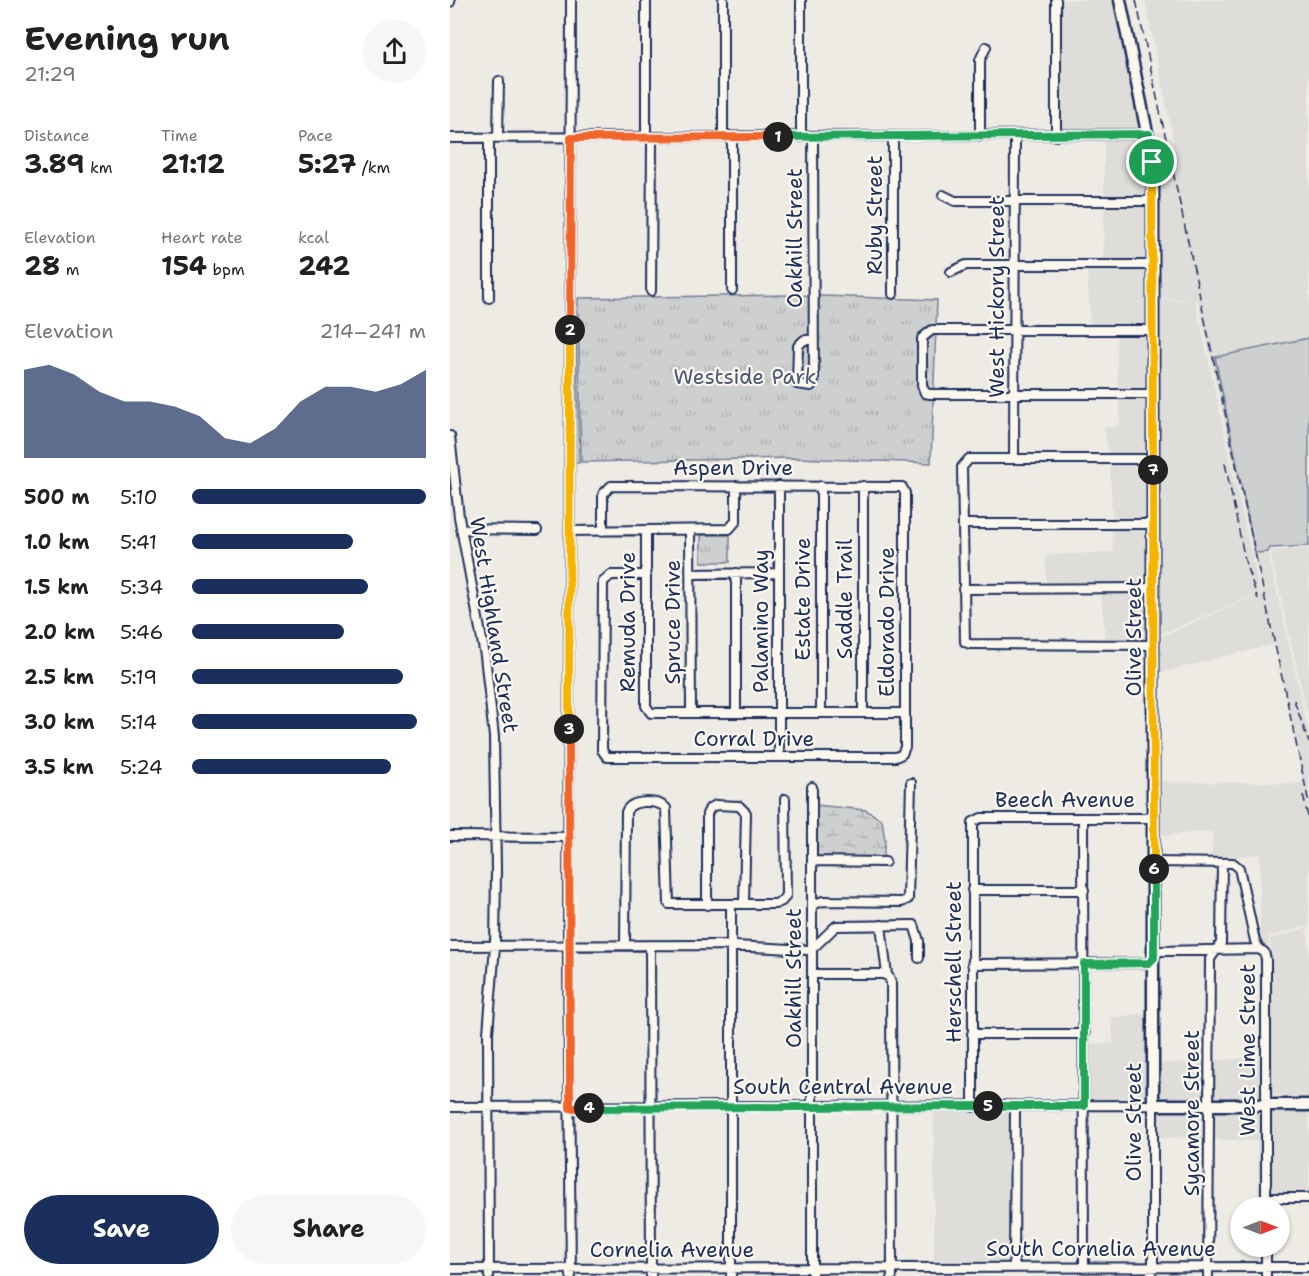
<!DOCTYPE html>
<meta charset="utf-8">
<style>
body{margin:0;font-family:"Shantell Sans",sans-serif;background:#f6f6f6;color:#202124;height:100vh;display:flex;flex-direction:column;font-size:22px;white-space:nowrap}
*{box-sizing:border-box;margin:0}
p{font-size:20px;color:#757577}
.icon{flex:none;width:33px;height:33px;fill:none;stroke:currentColor;stroke-width:2;stroke-linecap:round;stroke-linejoin:round}
.map{position:relative;flex:1;overflow:hidden}
.drawer{display:flex;flex-direction:column;background:#fff;width:450px}
.drawer>*{flex:none}
.needle{width:39px;rotate:90deg}
.fabs{position:absolute;left:780px;top:1197px;display:grid;gap:12px}
.fabs a{display:grid;place-items:center;width:60px;height:60px;border-radius:50%;background:#fff;box-shadow:0 2px 4px #0004;font-size:30px}
.pin{position:absolute;display:grid;place-items:center;width:51px;height:51px;color:#fff;margin:-26px;border:3px solid #fff;border-radius:50%;box-shadow:0 2px 6px #0007}
.km{position:absolute;width:30px;height:30px;margin:-15px;border-radius:50%;background:#222;color:#fff;font-size:16px;line-height:30px;text-align:center}
.round{display:grid;place-items:center;flex:none;width:63px;height:63px;border-radius:32px;background:#f6f6f6}
.headline{display:flex;align-items:center;justify-content:space-between;height:102px;padding:0 24px}
h1{font-size:33px;font-weight:700;line-height:45px}
.metrics{display:grid;grid-template-columns:repeat(3,1fr);gap:9px;height:102px;padding:6px 24px}
.metrics div{display:grid;align-content:center}
.metrics b{font-size:26px;font-weight:700}
.metrics small{font-size:16px;font-weight:400}
.metrics p{font-size:16px}
.chart{height:168px;padding:12px 24px}
.chart p{display:flex;justify-content:space-between}
.chart svg{width:100%;height:108px;margin-top:6px;fill:#1b2f5e;opacity:.7}
.cta{display:flex;gap:12px;margin-top:auto;padding:12px 24px}
.cta a{flex:1;height:69px;border-radius:36px;background:#1b2f5e;color:#fff;font-size:24px;font-weight:700;line-height:69px;text-align:center}
.cta a+a{background:#f6f6f6;color:#202124}
ul{padding:0 24px;list-style:none;font-size:20px}
li{display:grid;grid-template-columns:96px 72px 1fr;align-items:center;height:45px}
li i{height:15px;border-radius:8px;background:#1b2f5e}
main{display:flex;flex:1;min-height:0}
.map>svg:first-child{display:block}
</style>
<main>
<section class="drawer">
<div class="headline"><div><h1>Evening run</h1><p>21:29</p></div><a class="round"><svg class="icon" aria-label="share" viewBox="0 0 24 24"><path d="M12 15V3M7 8l5-5 5 5M5 13v7h14v-7"/></svg></a></div>
<div class="metrics">
<div><p>Distance</p><b>3.89<small> km</small></b></div>
<div><p>Time</p><b>21:12</b></div>
<div><p>Pace</p><b>5:27<small> /km</small></b></div>
</div>
<div class="metrics">
<div><p>Elevation</p><b>28<small> m</small></b></div>
<div><p>Heart rate</p><b>154<small> bpm</small></b></div>
<div><p>kcal</p><b>242</b></div>
</div>
<div class="chart"><p><span>Elevation</span>214–241 m</p>
<svg viewBox="0 0 160 44" preserveAspectRatio="none"><path d="M0 44V8L10 6L20 10L30 17L40 21L50 21L60 23L70 27L80 36L90 38L100 32L110 21L120 15L130 15L140 17L150 14L160 8V44z"/></svg>
</div>
<ul>
<li><b>500 m</b>5:10<i style="width:100%"></i></li>
<li><b>1.0 km</b>5:41<i style="width:69%"></i></li>
<li><b>1.5 km</b>5:34<i style="width:75%"></i></li>
<li><b>2.0 km</b>5:46<i style="width:65%"></i></li>
<li><b>2.5 km</b>5:19<i style="width:90%"></i></li>
<li><b>3.0 km</b>5:14<i style="width:96%"></i></li>
<li><b>3.5 km</b>5:24<i style="width:85%"></i></li>
</ul>
<div class="cta"><a>Save</a><a>Share</a></div>
</section>
<div class="map">
<svg width="859" height="1276" viewBox="0 0 859 1276">
<defs>
<pattern id="wetland-marsh" width="20" height="14" patternUnits="userSpaceOnUse" patternTransform="scale(1.5)"><rect width="20" height="14" fill="#cecfcf"/><path d="M1 5h8M5 5V1M11 12h8M15 12V8" fill="none" stroke="#b0b2b4"/></pattern>
<pattern id="park-tufts" width="24" height="20" patternUnits="userSpaceOnUse" patternTransform="scale(1.5)"><rect width="24" height="20" fill="#cecfcf"/><path d="M3 7l-1-3M5 7V3M7 7l1-3M15 17l-1-3M17 17v-4M19 17l1-3" fill="none" stroke="#b0b2b4"/></pattern>
</defs>
<rect width="100%" height="100%" fill="#eeebe4"/>
<filter id="ink" filterUnits="userSpaceOnUse"><feTurbulence type="fractalNoise" baseFrequency=".0167" numOctaves="2"/><feDisplacementMap in="SourceGraphic" scale="12" xChannelSelector="R" yChannelSelector="G"/><feConvolveMatrix kernelMatrix="1 2 1 2 8 2 1 2 1" color-interpolation-filters="sRGB"/></filter>
<g filter="url(#ink)">
<path fill="#deddda" d="M609 0H666L694 132 609 133Z
M695 0H859V338L765 357 806 553 818 552 859 734V930L855 926 819 937 818 953 810 945V854L761 860 763 831 707 836V782L853 783 825 644 706 674 708 638 812 593 748 300 708 298 706 162 720 161 723 138Z
M695 137 699 154 700 198H654V141H603V138Z
M654 203H700V262H653Z
M637 268H700V327H640Z
M708 300H745L810 593 706 636Z
M700 332V392H668L666 335 640 337V333Z
M669 397H700V457L659 456 654 428 670 425Z
M660 462H700V521H662Z
M662 527H700V585L596 586V555L663 552Z
M859 548V722L820 551Z
M651 591H700V642L655 641Z
M856 928 859 940V1097L821 1095 820 939Z
M701 1012 700 1103H637L638 1044 664 1043 661 1018Z
M810 1058V1101L763 1102V1060Z
M757 1061V1103L706 1102 707 1064Z
M706 1108H757V1139L706 1137Z
M763 1108H813V1195H808L807 1141 763 1139Z
M819 1108H859V1195H820Z
M484 1112H559L560 1261H484Z
M650 1272H695V1276H650Z"/>
<path fill="#cecfcf" stroke="#747f96" stroke-width="1.5" d="M859 338V546L820 548 818 552 805 553 765 357Z"/>
<path fill="url(#wetland-marsh)" stroke="#747f96" stroke-width="1.5" d="M365 805 416 810 432 820 435 841 433 859H365Z"/>
<path fill="url(#park-tufts)" stroke="#747f96" stroke-width="1.5" d="M343 295 487 300 481 463 346 458 131 462 128 298Z
M123 310H126L129 463H123Z
M251 535H280V562H251Z"/>
<g fill="none" stroke-linecap="round" stroke-linejoin="round">
<g stroke="#1b2f5e" stroke-width="12">
<path id="minor" d="M121 0 118 953 121 1276
M196 0V133L202 142 201 291
M273 0V133L282 137V290
M351 0V137
M0 2V0
M530 136V60L536 47
M606 136V0
M0 138 699 134
M39 138V298
M48 138 49 81
M493 195 505 201H703
M501 272 516 265H703
M443 294V137
M703 330H482L472 338V385L475 393 480 394H703
M363 340H354L348 346 347 384 361 386 364 381 363 137
M0 436 9 517 35 656 44 737 46 870 45 946 38 1033 39 1276
M564 459 565 136
M329 486V757
M513 524H703
M11 529 87 530
M240 530 241 713
M120 531 279 529 286 521V486
M153 531V494L161 486 452 487 455 493V747L452 754 446 757H157L152 750 153 582 161 575H196
M196 531V706L201 713H455
M241 574 329 573
M513 589 703 588
M703 645 520 644 515 642 512 467 519 459H703
M286 713V573
M371 713V486
M413 713V486
M633 818 634 1268
M0 836 119 837
M362 861 435 862
M704 862 783 863 789 868 805 941 809 949 814 952 816 959V1208
M522 890H634
M281 904V1276
M257 905V814L260 808 266 805 289 806 296 813 294 904
M362 905 373 901 452 902 458 899 461 783
M431 925 437 975
M175 945 176 812C181 799 207 800 216 808L219 904H325L332 901 336 895 335 799
M200 945 201 1276
M0 946 267 945 357 950 362 949 386 926 464 925 469 941V958
M522 964 699 963 709 951 809 949
M362 974H433L439 977 441 983 442 1276
M522 1034H635
M0 1107 703 1105V1267L700 1276
M523 1107V822L531 818H704
M817 1198H859
M564 1267 565 1106
M1 1269 859 1267
M362 1276V787
M758 1276 760 959 771 943 772 863
M816 1276V1246"/>
</g>
<g stroke="#1b2f5e" stroke-width="15">
<path id="major" d="M670 0 703 162V1105H859"/>
</g>
<use href="#minor" stroke="#fbf7ec" stroke-width="8"/>
<use href="#major" stroke="#fbf7ec" stroke-width="10"/>
<path stroke="#1b2f5e" stroke-width="1.5" stroke-dasharray="9 4.5" stroke-linecap="butt" d="M686 0 859 803
M775 463 796 565 808 599
M844 700 859 743
M853 795 859 821"/>
</g>
</g>
<g fill="none" stroke-linecap="round" stroke-linejoin="round" filter="url(#ink)">
<g stroke="#fff" stroke-width="12">
<path id="split-1" d="M328 137 699 134 702 162"/>
</g>
<g stroke="#fff" stroke-width="12">
<path id="split-2" d="M120 330 121 138 328 137"/>
</g>
<g stroke="#fff" stroke-width="12">
<path id="split-3" d="M119 729 120 330"/>
</g>
<g stroke="#fff" stroke-width="12">
<path id="split-4" d="M119 729 120 1108H139"/>
</g>
<g stroke="#fff" stroke-width="12">
<path id="split-5" d="M139 1108 538 1106"/>
</g>
<g stroke="#fff" stroke-width="12">
<path id="split-6" d="M538 1106H634V964L699 963 704 958V869"/>
</g>
<g stroke="#fff" stroke-width="12">
<path id="split-7" d="M703 470 704 869"/>
</g>
<g stroke="#fff" stroke-width="12">
<path id="split-8" d="M702 162 703 470"/>
</g>
<use href="#split-1" stroke="#22a559" stroke-width="8"/>
<use href="#split-2" stroke="#f0652b" stroke-width="8"/>
<use href="#split-3" stroke="#f5b400" stroke-width="8"/>
<use href="#split-4" stroke="#f0652b" stroke-width="8"/>
<use href="#split-5" stroke="#22a559" stroke-width="8"/>
<use href="#split-6" stroke="#22a559" stroke-width="8"/>
<use href="#split-7" stroke="#f5b400" stroke-width="8"/>
<use href="#split-8" stroke="#f5b400" stroke-width="8"/>
</g>
<g text-anchor="middle" stroke-width="4.5" stroke-linejoin="round" paint-order="stroke">
<g font-size="21" fill="#1b2f5e" stroke="#fbf7ec">
<text transform="translate(425 215) rotate(-90)" y="7">Ruby Street</text>
<text transform="translate(345 238) rotate(-90)" y="7">Oakhill Street</text>
<text transform="translate(547 297) rotate(-90)" y="7">West Hickory Street</text>
<text x="283" y="475">Aspen Drive</text>
<text transform="translate(353 599) rotate(-90)" y="7">Estate Drive</text>
<text transform="translate(395 599) rotate(-90)" y="7">Saddle Trail</text>
<text transform="translate(311 621) rotate(-90)" y="7">Palamino Way</text>
<text transform="translate(178 622) rotate(-90)" y="7">Remuda Drive</text>
<text transform="translate(223 622) rotate(-90)" y="7">Spruce Drive</text>
<text transform="translate(437 622) rotate(-90)" y="7">Eldorado Drive</text>
<text transform="translate(44 625) rotate(81)" y="7">West Highland Street</text>
<text transform="translate(684 637) rotate(-90)" y="7">Olive Street</text>
<text x="304" y="746">Corral Drive</text>
<text x="615" y="807">Beech Avenue</text>
<text transform="translate(504 962) rotate(-90)" y="7">Herschell Street</text>
<text transform="translate(344 978) rotate(-90)" y="7">Oakhill Street</text>
<text transform="translate(798 1050) rotate(-90)" y="7">West Lime Street</text>
<text x="393" y="1094">South Central Avenue</text>
<text transform="translate(742 1113) rotate(-90)" y="7">Sycamore Street</text>
<text transform="translate(684 1122) rotate(-90)" y="7">Olive Street</text>
<text x="651" y="1256">South Cornelia Avenue</text>
<text x="222" y="1257">Cornelia Avenue</text>
</g>
<g font-size="21" fill="#48577a" stroke="#fbf7ec">
<text x="295" y="384">Westside Park</text>
</g>
</g>
</svg>
<div class="fabs">
<a><svg class="needle" viewBox="-14 -14 28 28"><path d="M0-13l5 13h-10z" fill="#e53935"/><path d="M0 13l5-13h-10z" fill="#757577"/></svg></a>
</div>
<div class="pin" style="left:702px;top:162px;background:#1e9e55"><svg class="icon" aria-label="arrive" viewBox="0 0 24 24"><path d="M6 21V4h12l-3 4 3 4H6"/></svg></div>
<b class="km" style="left:328px;top:137px">1</b>
<b class="km" style="left:120px;top:330px">2</b>
<b class="km" style="left:119px;top:729px">3</b>
<b class="km" style="left:139px;top:1108px">4</b>
<b class="km" style="left:538px;top:1106px">5</b>
<b class="km" style="left:704px;top:869px">6</b>
<b class="km" style="left:703px;top:470px">7</b>
</div>
</main>
